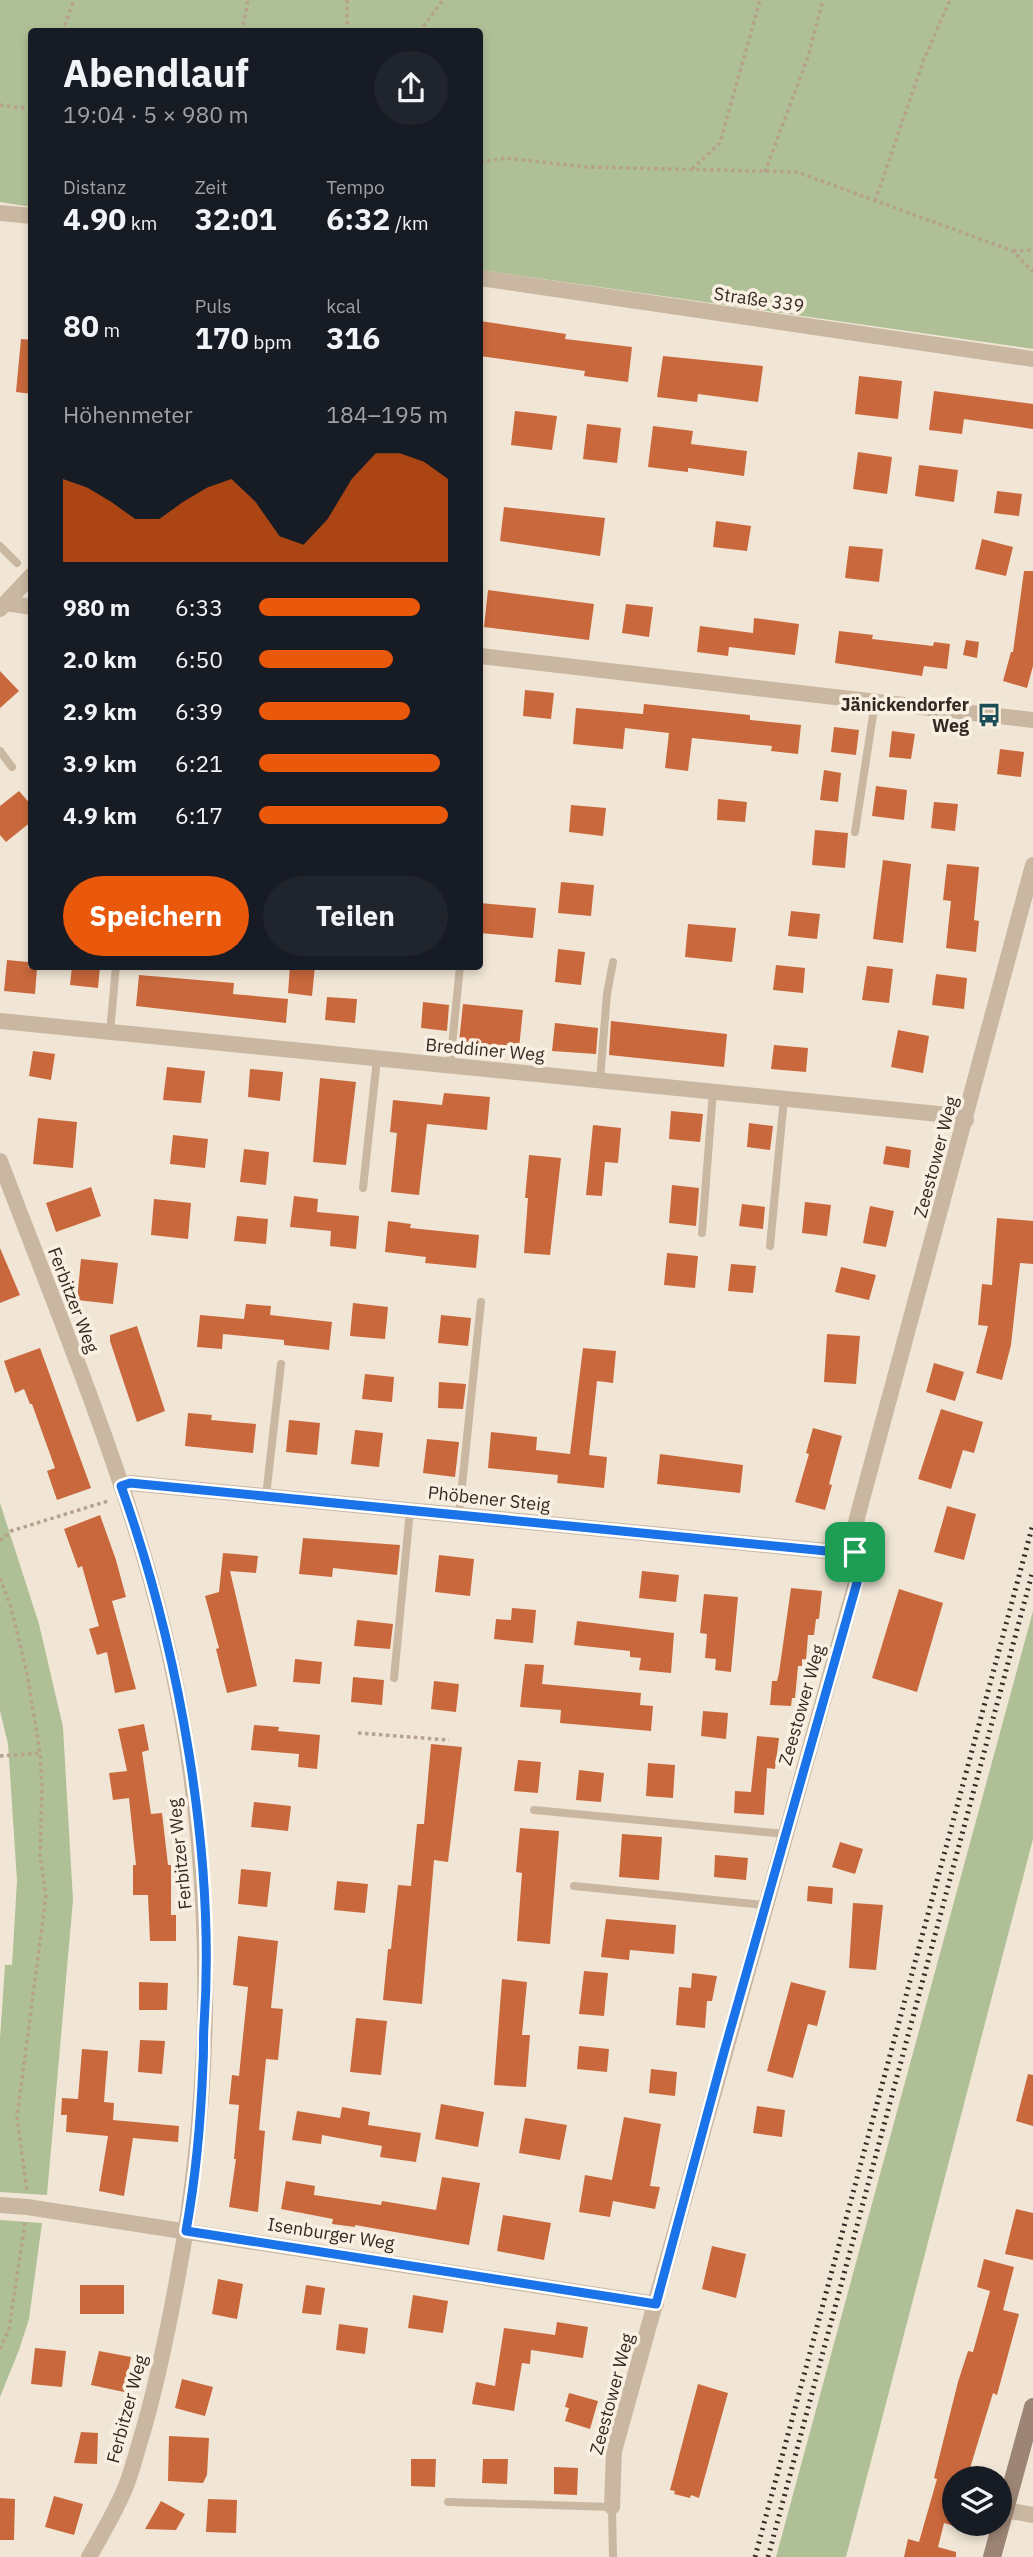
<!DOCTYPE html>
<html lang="de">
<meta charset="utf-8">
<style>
body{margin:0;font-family:"IBM Plex Sans",sans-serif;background:#20242c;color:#f1f3f6;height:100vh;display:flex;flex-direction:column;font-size:26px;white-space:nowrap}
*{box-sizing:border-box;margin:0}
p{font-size:23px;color:#9ea1a6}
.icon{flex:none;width:38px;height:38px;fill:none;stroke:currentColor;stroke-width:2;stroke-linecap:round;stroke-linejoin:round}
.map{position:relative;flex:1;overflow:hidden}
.sheet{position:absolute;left:28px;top:28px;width:455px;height:942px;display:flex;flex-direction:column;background:#171b24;border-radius:7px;box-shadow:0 4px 10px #0003}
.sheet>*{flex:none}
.controls{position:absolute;left:942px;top:2466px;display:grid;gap:14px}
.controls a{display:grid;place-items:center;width:70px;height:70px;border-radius:50%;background:#171b24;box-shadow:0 4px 10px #0003;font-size:35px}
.pin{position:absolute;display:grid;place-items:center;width:60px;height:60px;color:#fff;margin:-30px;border-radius:14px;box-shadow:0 4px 10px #0006}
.round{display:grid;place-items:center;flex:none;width:74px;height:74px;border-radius:37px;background:#20242c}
.headline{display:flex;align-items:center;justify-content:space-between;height:119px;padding:0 35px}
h1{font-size:38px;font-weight:700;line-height:52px}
.stats{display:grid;grid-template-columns:repeat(3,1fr);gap:10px;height:119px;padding:7px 35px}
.stats div{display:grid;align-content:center}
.stats b{font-size:30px;font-weight:700}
.stats small{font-size:19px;font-weight:400}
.stats p{font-size:19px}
.chart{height:196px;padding:14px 35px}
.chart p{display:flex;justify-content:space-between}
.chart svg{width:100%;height:126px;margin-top:7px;fill:#ea580c;opacity:.7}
.button{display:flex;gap:14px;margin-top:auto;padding:14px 35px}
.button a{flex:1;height:80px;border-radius:42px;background:#ea580c;color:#fff;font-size:28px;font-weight:700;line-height:80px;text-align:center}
.button a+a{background:#20242c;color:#f1f3f6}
ul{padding:0 35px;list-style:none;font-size:23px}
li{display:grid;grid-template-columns:112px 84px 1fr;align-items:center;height:52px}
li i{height:18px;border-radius:9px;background:#ea580c}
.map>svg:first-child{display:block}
</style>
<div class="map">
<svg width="1033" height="2557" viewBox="0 0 1033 2557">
<rect width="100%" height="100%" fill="#f1e6d6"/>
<path fill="#afc096" d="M0 0H1033V349L480 270V32H32L31 207 0 202Z
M0 1503 39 1624 63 1727 73 1900 47 2195 0 2192V2039L5 1965H12L17 1881 8 1744 0 1711Z
M1033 1611V1839L846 2557H776Z
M0 2220 42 2223 29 2319 19 2350 0 2397Z"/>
<path fill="#c9683c" d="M480 321 566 334 565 339 632 347 628 382 584 376 585 371 480 356Z
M21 339 32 340V394L16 392Z
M663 356 763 366 758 402 698 394 697 402 657 397Z
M859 376 902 381 898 419 855 414Z
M934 391 1033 404V429L964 419 962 434 929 430Z
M515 411 557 416 552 450 511 445Z
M587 424 621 428 617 463 583 459Z
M653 426 693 431 691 444 747 451 744 476 688 468V472L648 467Z
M858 452 892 457 887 494 853 489Z
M919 465 958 470 954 502 915 496Z
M997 491 1022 494 1019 516 994 513Z
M504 507 605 518 600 556 500 541Z
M716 521 751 526 747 551 713 547Z
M982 539 1013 547 1006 576 975 569Z
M849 546 883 549 879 582 845 578Z
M1024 571H1033V666L1027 688 1003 681 1011 652H1013Z
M488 590 594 604 589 640 484 627Z
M626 604 653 607 649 637 622 633Z
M754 618 799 624 795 655 729 647 728 656 697 652 700 626 753 633Z
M839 631 873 635 872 639 933 646 934 642 950 644 947 669 924 666 922 676 835 663Z
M966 640 979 642 977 658 963 655Z
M0 671 19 691 0 708Z
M525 690 554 693 551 719 523 716Z
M644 704 750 715V720L801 725 798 754 771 751 772 746 692 738 688 771 665 768 669 733 625 728 623 749 573 744 576 708 643 714Z
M834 727 859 730 856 755 831 752Z
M892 731 915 734 911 759 889 757Z
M1000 749 1024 752 1021 777 997 774Z
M824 770 841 773 838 802 820 800Z
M876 786 907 790 904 820 872 816Z
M19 791 32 806V821L6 842 0 835V806Z
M718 799 747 802 745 822 717 820Z
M934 802 958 804 955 831 931 828Z
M571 805 606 808 603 836 569 832Z
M815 830 848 833 845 868 812 865Z
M883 860 911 864 903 943 873 939Z
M947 864 979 867 974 920 979 921 976 952 946 948 951 901 943 900Z
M561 882 594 885 591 916 558 913Z
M480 903 536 908 533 938 480 933Z
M791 911 820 914 817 939 788 936Z
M688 924 736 928 732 962 685 957Z
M558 949 585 952 581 985 555 982Z
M7 960 28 962V967L37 968 35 994 4 991Z
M776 965 805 968 803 993 773 990Z
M72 966H100L98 988 70 985Z
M290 966H315L312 996 288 993Z
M867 966 893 969 889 1003 862 1000Z
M936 974 967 978 964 1009 932 1005Z
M139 975 234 983 233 994 288 999 286 1023 136 1006Z
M327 997 357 999 355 1023 325 1020Z
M423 1002 449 1005 447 1031 421 1028Z
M463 1004 523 1010 519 1048 459 1042Z
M611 1021 727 1034 724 1067 609 1055Z
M555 1023 598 1028 596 1054 552 1051Z
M898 1030 929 1036 923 1073 891 1067Z
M774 1045 808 1048 806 1072 771 1069Z
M33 1051 55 1054 51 1080 29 1076Z
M167 1067 205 1071 201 1103 163 1100Z
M250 1069 283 1072 280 1101 248 1097Z
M320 1078 356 1082 346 1165 313 1162Z
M444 1093 490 1097 487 1130 427 1124 419 1195 391 1192 397 1133 390 1132 393 1100 442 1105Z
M671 1111 703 1114 700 1142 669 1139Z
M38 1118 77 1122 73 1168 33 1164Z
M749 1123 773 1126 770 1150 747 1147Z
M593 1125 621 1128 618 1163 605 1162 602 1196 586 1195Z
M173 1135 208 1139 205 1168 170 1164Z
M886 1146 911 1150 909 1168 883 1164Z
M244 1149 269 1152 266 1185 240 1182Z
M529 1155 561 1158 550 1255 524 1253 528 1198H525Z
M672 1185 699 1188 696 1226 669 1223Z
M91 1187 101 1216 56 1232 46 1203Z
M294 1196 318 1199 317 1212 359 1216 356 1249 330 1246 331 1231 290 1227Z
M154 1199 191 1203 188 1239 151 1235Z
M805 1202 831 1205 827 1236 802 1233Z
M742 1204 765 1207 763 1229 739 1226Z
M870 1206 894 1211 886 1247 863 1243Z
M237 1216 268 1219 266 1244 234 1241Z
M997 1218 1033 1221V1264L1020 1263 1011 1345 1002 1380 976 1373 988 1326 978 1325 982 1284 992 1285Z
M388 1221 411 1224 410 1228 479 1235 476 1268 425 1263 426 1257 385 1252Z
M0 1248 20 1295 0 1303Z
M667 1253 698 1256 695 1288 664 1285Z
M81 1259 118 1263 113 1304 77 1300Z
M731 1264 756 1266 753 1293 728 1291Z
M841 1267 876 1275 869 1300 835 1292Z
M353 1303 388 1307 385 1339 350 1336Z
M246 1304 271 1306 270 1315 332 1322 329 1350 284 1345V1340L223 1334 222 1349 197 1347 200 1315 244 1319Z
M441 1315 471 1318 468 1346 438 1343Z
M137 1326 165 1411 137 1422 110 1341V1335Z
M827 1334 860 1336 856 1384 824 1382Z
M40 1348 91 1488 57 1500 47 1471 55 1468 32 1404H30L24 1389 15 1393 4 1361Z
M583 1348 616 1351 613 1383 597 1381 589 1455 607 1457 604 1488 557 1483 558 1475 488 1468 491 1432 537 1437 536 1450 570 1454Z
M934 1363 964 1372 955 1401 926 1392Z
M365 1374 394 1377 392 1402 362 1399Z
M439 1382 466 1384 463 1409 438 1408Z
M941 1409 983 1422 974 1453 963 1450 951 1489 918 1479Z
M188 1413 212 1415 211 1420 256 1424 253 1453 185 1446Z
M289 1420 320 1423 317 1455 286 1452Z
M813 1428 842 1436 829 1484 832 1485 825 1510 795 1502 809 1454 806 1453Z
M355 1430 383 1433 379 1467 351 1464Z
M427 1439 459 1442 455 1477 423 1473Z
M660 1454 743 1465 740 1493 657 1484Z
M947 1506 976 1514 964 1560 934 1552Z
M100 1515 116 1560 126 1597 112 1601 136 1689 115 1693 107 1652 97 1655 89 1629 99 1626 82 1566 78 1568 64 1529Z
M303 1538 400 1545 397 1575 333 1568 332 1577 299 1574Z
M223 1553 258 1556 256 1573 230 1571 257 1686 227 1693 216 1649 219 1648 205 1596 219 1592Z
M439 1555 474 1559 470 1596 435 1592Z
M642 1571 679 1575 676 1602 639 1598Z
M791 1588 822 1591 819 1619H816L814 1635H808L806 1660 802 1659V1666H798L795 1698H792L791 1706 770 1705 772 1681H777L779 1673Z
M899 1589 943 1603 917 1692 872 1678Z
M704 1594 738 1597 731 1672 715 1670 716 1659 705 1658 707 1634 700 1633Z
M512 1608 536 1610 533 1643 494 1639 496 1619 511 1620Z
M357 1620 393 1624 390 1649 354 1646Z
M577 1621 674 1633 671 1673 639 1670 641 1658 630 1657V1651L574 1645Z
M295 1659 322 1662 320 1684 293 1682Z
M525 1664 544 1665 542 1684 641 1693 640 1705 653 1706 651 1731 560 1723 561 1710 520 1707Z
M353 1677 384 1680 382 1705 351 1702Z
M434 1681 459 1684 456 1712 431 1709Z
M703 1711 728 1713 726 1739 701 1736Z
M144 1724 149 1750 142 1752 151 1814 162 1813 168 1865H171V1915H176V1941H150L148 1895H133V1865H136L129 1798 113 1800 109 1773 127 1771 118 1729Z
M254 1725 279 1727 278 1731 320 1735 317 1769 298 1767 299 1754 251 1750Z
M757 1736 779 1738 775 1769 767 1768 764 1815 734 1813 735 1791 751 1792Z
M431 1744 462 1747 448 1862 434 1860 422 2004 383 2000 388 1949H391L398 1885 411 1886 417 1824H424Z
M518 1760 541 1762 538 1793 514 1791Z
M648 1763 675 1765 673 1798 646 1796Z
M579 1770 604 1773 601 1802 576 1800Z
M254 1802 291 1806 288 1831 251 1827Z
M520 1828 559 1831 550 1944 517 1941 522 1873 516 1872Z
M622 1834 662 1837 659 1880 619 1877Z
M840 1842 863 1849 855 1874 832 1867Z
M715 1855 748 1858 746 1880 714 1877Z
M241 1869 271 1872 267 1907 238 1904Z
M337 1881 368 1884 365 1913 334 1910Z
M808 1886 833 1888 832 1904 807 1901Z
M853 1903 883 1905 876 1970 849 1968Z
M606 1919 676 1925 674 1954 630 1950 629 1960 601 1957Z
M238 1936 278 1941 271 2008 283 2009 278 2060 266 2059 259 2130 265 2131 258 2212 229 2207 236 2159H234L239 2105 229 2104 232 2075 239 2076 248 1987 233 1985Z
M584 1971 608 1973 604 2016 579 2014Z
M692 1973 717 1976 712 2001H707L705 2028 676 2025 679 1987 691 1988Z
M502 1979 527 1982 522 2035H530L526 2087 494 2085Z
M139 1982 168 1983 167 2010H139Z
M791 1982 826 1991 817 2026 808 2024 793 2078 767 2071Z
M356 2018 387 2021 381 2075 350 2072Z
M140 2040 165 2041 162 2074 138 2072Z
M579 2046 609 2049 607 2072 577 2069Z
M82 2049 108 2051 104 2102 114 2103 113 2120 179 2126 178 2142 133 2138 124 2196 99 2191 108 2136 66 2132 67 2115H61L62 2098 78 2099Z
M651 2069 677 2072 675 2096 649 2093Z
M1028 2074 1033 2075V2126L1016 2121Z
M441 2104 484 2112 478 2147 435 2139Z
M757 2106 785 2110 782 2137 753 2133Z
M342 2107 370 2112 368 2125 421 2133 416 2162 380 2157 382 2146 322 2135 321 2144 292 2140 297 2111 340 2118Z
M624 2117 661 2124 650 2186 660 2187 655 2209 613 2201 610 2217 579 2212 585 2175 612 2180Z
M525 2118 567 2125 560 2160 519 2153Z
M442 2177 480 2183 469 2245 355 2225V2227L332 2224 333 2219 281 2209 286 2181 315 2186 314 2195 381 2205 382 2201 436 2210Z
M1016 2209 1033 2213V2260L1005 2254Z
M503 2215 551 2223 544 2260 497 2251Z
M712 2246 746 2254 736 2298 702 2289Z
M984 2259 1014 2267 1003 2310 1019 2314 997 2395 993 2393 967 2478H954V2526L944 2523 938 2547 956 2552V2557H904L908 2539 919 2542 937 2479 934 2478 958 2382 968 2351 973 2352 990 2291 977 2287Z
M218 2279 243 2284 237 2319 212 2314Z
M80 2285H124V2314H80Z
M306 2285 325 2288 321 2315 302 2313Z
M413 2295 448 2301 443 2333 408 2328Z
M557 2322 588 2327 583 2358 531 2350 530 2364 522 2363 514 2411 472 2404 476 2382 495 2386 504 2328 555 2335Z
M339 2324 368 2328 365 2354 336 2350Z
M35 2348 66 2351 62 2387 31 2384Z
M99 2351 131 2357 124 2392 91 2385Z
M182 2379 213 2387 205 2416 175 2408Z
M698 2384 728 2393 699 2498 691 2495 690 2498 674 2494 675 2491 670 2490Z
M569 2393 598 2401 590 2429 565 2421 569 2408 565 2407Z
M81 2432 98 2433 97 2464 74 2463Z
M169 2436 209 2438 207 2475 203 2483 168 2481Z
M411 2459H436L435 2487 411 2486Z
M483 2459H508L507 2484 482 2483Z
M554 2467 578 2468 577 2495 554 2494Z
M54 2496 83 2504 74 2535 45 2527Z
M0 2498 15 2499 14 2540H0Z
M208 2499 237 2500 236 2533 206 2532Z
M161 2501 185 2514 176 2530 145 2529Z"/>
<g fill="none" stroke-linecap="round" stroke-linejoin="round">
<path stroke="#b5a18c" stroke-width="3.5" stroke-dasharray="3.5 3.5" stroke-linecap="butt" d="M347 0V32
M62 32 74 0
M242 32 248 0
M419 32 443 0
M0 105 32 109
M480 162 506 158 586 167 797 172 1013 251 1033 272
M692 169 720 143 760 0
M765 172 808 57 823 0
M875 201 924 59 950 0
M1013 251 1033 250
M0 1541 11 1531 108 1501
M0 1578 11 1607 27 1674 40 1753 42 1789 40 1855 46 1896 17 2117 27 2191
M358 1733 449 1740
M0 1756 40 1753
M0 2349 9 2329 25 2223"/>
<path stroke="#c9b7a2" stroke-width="8" d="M0 546 17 563
M0 751 12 767
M855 832 875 702
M110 1032 116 966
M450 1065 460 966
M600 1080 607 994 613 962
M363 1188 377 1059
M702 1233 713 1091
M770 1246 784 1098
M266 1496 281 1364
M459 1515 481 1302
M394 1678 410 1510
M534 1810 785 1834
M574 1886 765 1905
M448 2502 612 2507 613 2557"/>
<path stroke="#c9b7a2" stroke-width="16" d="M0 213 32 216
M480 278 1033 359
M6 603 32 607
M0 609 32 575
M480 656 1033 720
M0 1021 949 1115 966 1120
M0 1161C49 1290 102 1418 142 1550 213 1785 223 2034 178 2275 168 2330 157 2385 141 2438 136 2454 132 2471 126 2486 116 2511 102 2534 89 2557
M121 1486 130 1483 826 1551 855 1552
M0 2205 27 2207 656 2304
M612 2507 614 2451 857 1579 853 1538 857 1518 1033 865
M1005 2510 1033 2515"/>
<path stroke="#9c8574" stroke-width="18" d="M992 2557 1033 2407"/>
<path stroke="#332a25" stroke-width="5" stroke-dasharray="2 5" stroke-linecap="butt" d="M755 2557 1033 1524
M768 2557 1033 1570"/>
</g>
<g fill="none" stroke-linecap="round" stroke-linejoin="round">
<g stroke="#fff" stroke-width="14">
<path id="route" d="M130 1483 826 1551 855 1552 858 1579 724 2052 656 2304 186 2231C196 2176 201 2119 203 2063 204 2051 203 2038 204 2026 216 1853 179 1649 121 1486Z"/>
</g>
<use href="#route" stroke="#1a73e8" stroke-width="9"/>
</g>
<defs>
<g id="bus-bare" transform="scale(1.89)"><path d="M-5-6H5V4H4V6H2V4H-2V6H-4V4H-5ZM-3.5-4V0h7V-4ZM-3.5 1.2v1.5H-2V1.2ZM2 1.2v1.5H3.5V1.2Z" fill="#1a4d55" stroke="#f9f0e2" stroke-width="2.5" paint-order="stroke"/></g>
</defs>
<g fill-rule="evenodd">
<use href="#bus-bare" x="989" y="715"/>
</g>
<g text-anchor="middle" stroke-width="7" stroke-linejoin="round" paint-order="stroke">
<g font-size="18" fill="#332a25" stroke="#f9f0e2">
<text transform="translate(759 300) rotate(8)" y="6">Straße 339</text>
<text transform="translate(485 1050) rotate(5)" y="6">Breddiner Weg</text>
<text transform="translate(936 1157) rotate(-75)" y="6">Zeestower Weg</text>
<text transform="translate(73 1300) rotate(69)" y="6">Ferbitzer Weg</text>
<text transform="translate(489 1499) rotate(6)" y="6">Phöbener Steig</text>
<text transform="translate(802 1705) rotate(-74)" y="6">Zeestower Weg</text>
<text transform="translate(180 1854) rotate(-96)" y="6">Ferbitzer Weg</text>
<text transform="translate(331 2234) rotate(9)" y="6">Isenburger Weg</text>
<text transform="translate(612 2394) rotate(-75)" y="6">Zeestower Weg</text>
<text transform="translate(127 2409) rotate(-75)" y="6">Ferbitzer Weg</text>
</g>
<g font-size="18" font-weight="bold" fill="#332a25" stroke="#f9f0e2" text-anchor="end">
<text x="969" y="711">Jänickendorfer<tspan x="969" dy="21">Weg</tspan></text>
</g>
</g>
</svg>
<div class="controls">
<a><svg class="icon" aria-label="layers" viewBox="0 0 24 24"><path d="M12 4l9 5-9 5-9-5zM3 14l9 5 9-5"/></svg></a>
</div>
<div class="pin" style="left:855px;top:1552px;background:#1e9e55"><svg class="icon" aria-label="arrive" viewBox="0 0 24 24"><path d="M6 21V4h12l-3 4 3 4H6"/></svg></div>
<section class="sheet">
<div class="headline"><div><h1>Abendlauf</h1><p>19:04 · 5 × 980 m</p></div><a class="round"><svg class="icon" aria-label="share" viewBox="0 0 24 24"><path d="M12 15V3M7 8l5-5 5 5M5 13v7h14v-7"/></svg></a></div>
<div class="stats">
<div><p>Distanz</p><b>4.90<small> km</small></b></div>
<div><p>Zeit</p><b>32:01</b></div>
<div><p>Tempo</p><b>6:32<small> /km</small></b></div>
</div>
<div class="stats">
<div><b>80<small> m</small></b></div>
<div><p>Puls</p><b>170<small> bpm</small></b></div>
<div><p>kcal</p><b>316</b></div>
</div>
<div class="chart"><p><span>Höhenmeter</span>184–195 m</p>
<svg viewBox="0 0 160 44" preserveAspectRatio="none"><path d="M0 44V15L10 18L20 23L30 29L40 29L50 23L60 18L70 15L80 23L90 35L100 38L110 29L120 15L130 6L140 6L150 9L160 15V44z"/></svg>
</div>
<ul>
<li><b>980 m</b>6:33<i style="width:85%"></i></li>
<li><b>2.0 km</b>6:50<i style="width:71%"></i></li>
<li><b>2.9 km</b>6:39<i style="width:80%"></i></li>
<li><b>3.9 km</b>6:21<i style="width:96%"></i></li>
<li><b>4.9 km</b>6:17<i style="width:100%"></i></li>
</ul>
<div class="button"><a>Speichern</a><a>Teilen</a></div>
</section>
</div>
